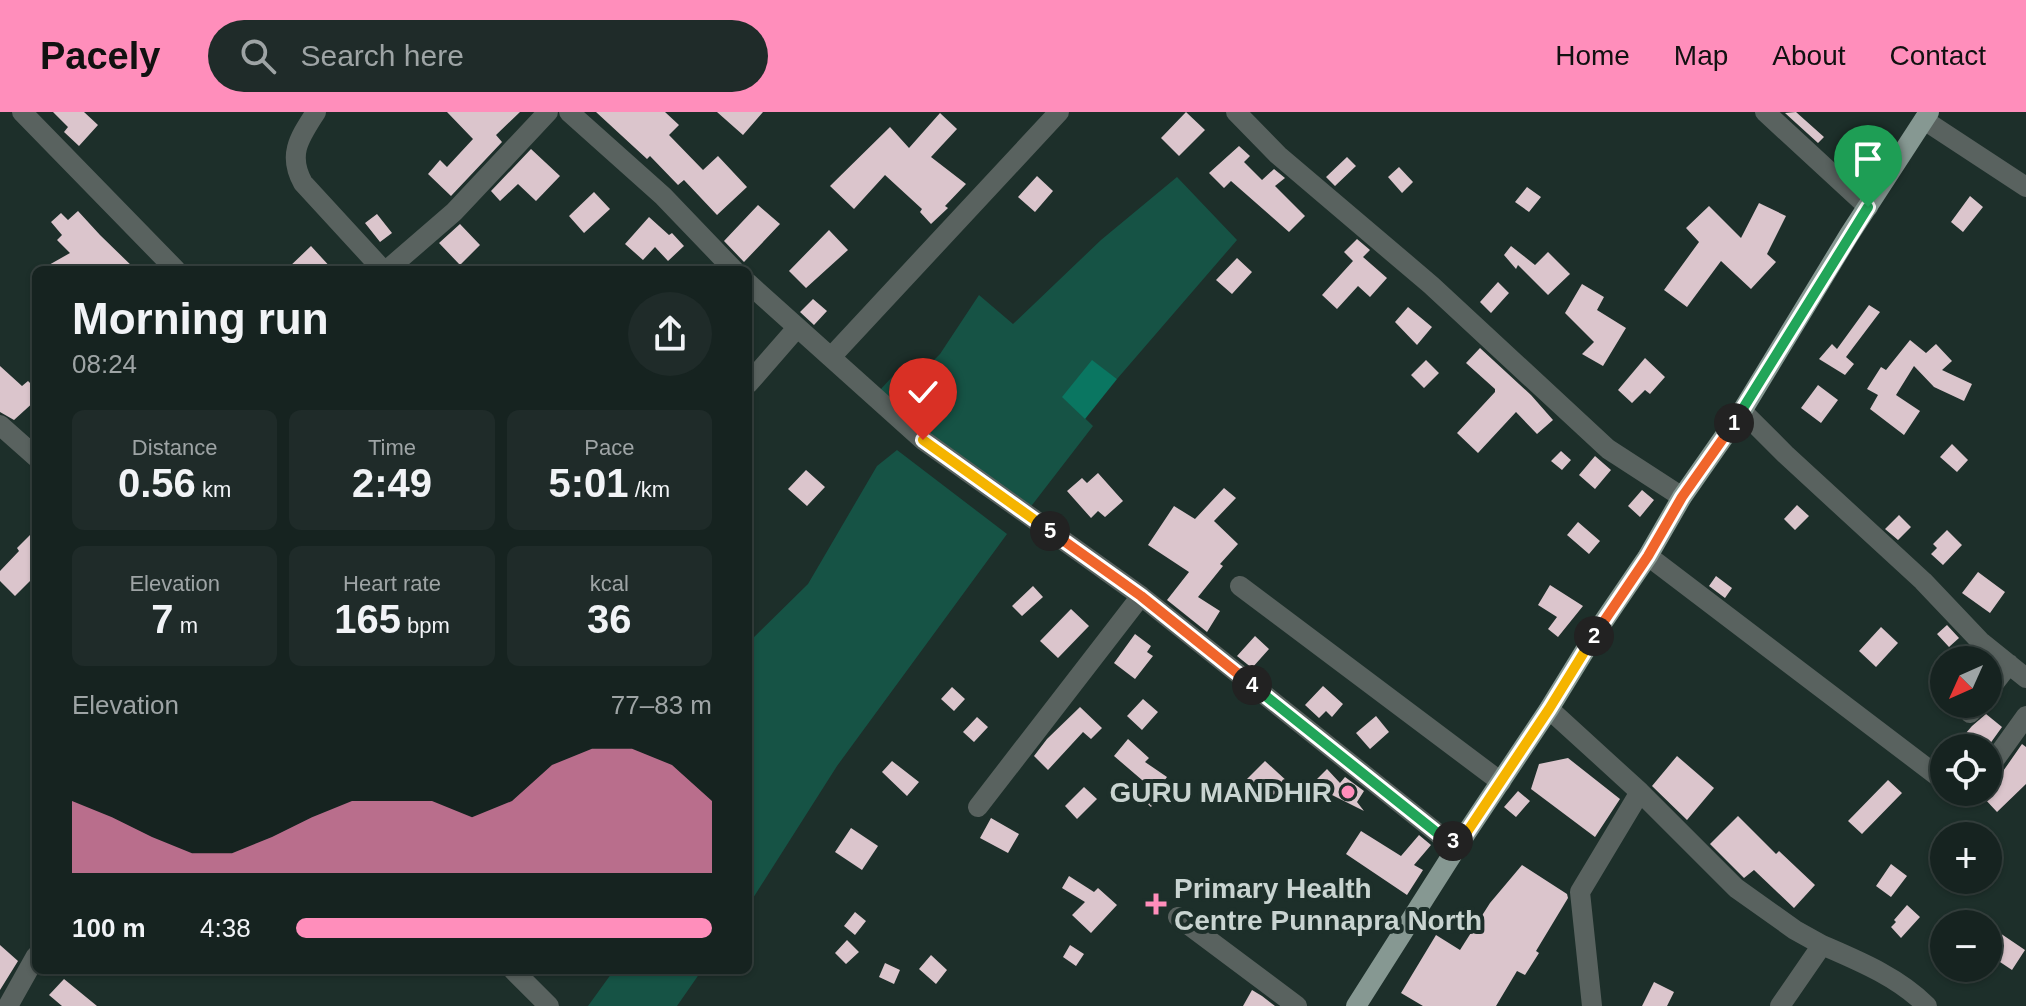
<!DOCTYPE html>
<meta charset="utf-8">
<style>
body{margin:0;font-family:Arial,sans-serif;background:#1f2b29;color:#f1f3f6;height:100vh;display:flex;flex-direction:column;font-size:30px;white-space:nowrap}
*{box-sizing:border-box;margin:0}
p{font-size:26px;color:#9ea4a5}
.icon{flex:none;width:44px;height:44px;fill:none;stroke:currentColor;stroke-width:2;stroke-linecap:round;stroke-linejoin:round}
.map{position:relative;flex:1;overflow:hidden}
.details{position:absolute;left:32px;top:154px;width:720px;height:708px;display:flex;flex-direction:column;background:#162320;border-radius:12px;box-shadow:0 2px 6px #0004,0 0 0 2px #35403e}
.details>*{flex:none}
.needle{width:52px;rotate:225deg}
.tools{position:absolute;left:1930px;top:534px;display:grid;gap:16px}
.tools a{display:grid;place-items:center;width:72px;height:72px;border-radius:50%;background:#162320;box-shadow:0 2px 6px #0004,0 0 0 2px #35403e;font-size:40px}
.pin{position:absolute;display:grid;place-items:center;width:68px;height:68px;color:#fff;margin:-82px -34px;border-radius:50% 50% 50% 0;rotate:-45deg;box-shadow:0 0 8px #0007}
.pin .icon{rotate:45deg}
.km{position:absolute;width:40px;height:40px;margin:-20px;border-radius:50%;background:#222;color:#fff;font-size:22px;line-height:40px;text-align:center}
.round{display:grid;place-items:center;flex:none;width:84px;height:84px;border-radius:42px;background:#1f2b29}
.head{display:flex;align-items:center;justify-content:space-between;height:136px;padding:0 40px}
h1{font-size:44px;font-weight:700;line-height:60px}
.figures{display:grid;grid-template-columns:repeat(3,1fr);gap:12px;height:136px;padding:8px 40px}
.figures div{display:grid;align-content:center;border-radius:12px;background:#1f2b29;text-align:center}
.figures b{font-size:40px;font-weight:700}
.figures small{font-size:22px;font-weight:400}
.figures p{font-size:22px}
.chart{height:224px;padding:16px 40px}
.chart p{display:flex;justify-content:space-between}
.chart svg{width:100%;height:144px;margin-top:8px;fill:#ff8ebb;opacity:.7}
ul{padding:0 40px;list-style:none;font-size:26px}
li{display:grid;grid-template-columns:128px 96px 1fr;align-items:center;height:60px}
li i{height:20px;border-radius:10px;background:#ff8ebb}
header{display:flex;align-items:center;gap:48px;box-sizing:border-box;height:112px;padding:0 40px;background:#ff8ebb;color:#111}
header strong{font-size:38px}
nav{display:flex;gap:44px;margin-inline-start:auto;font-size:28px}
.search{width:560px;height:72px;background:#1f2b29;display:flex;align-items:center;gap:20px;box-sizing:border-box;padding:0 28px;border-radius:44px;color:#9ea4a5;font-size:30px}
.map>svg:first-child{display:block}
</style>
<header>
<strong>Pacely</strong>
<div class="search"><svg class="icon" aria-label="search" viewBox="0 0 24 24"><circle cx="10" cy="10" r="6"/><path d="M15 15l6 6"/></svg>Search here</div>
<nav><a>Home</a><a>Map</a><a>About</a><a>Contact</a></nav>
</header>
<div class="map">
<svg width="2026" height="894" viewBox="0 0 2026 894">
<rect width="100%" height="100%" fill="#1d2f2a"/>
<path fill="#165345" d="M1177 65 1237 128 1117 267 1092 249 1063 285 1093 314 1029 397 943 335 880 278 905 251 928 254 940 242 979 183 1013 212 1101 128Z
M897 338 1007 422 837 654 748 794V531L808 472 877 354Z
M614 858H702L677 894H588Z"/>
<path fill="#0a7661" d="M1092 248 1117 267 1085 307 1062 285Z"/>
<path fill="#dbc5cc" d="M53 0H84L98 13 79 34 64 20 68 15Z
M447 0H520L496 23 502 30 451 84 428 62 440 48 447 55 473 27Z
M596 0H665L679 13 669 23 703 58 718 44 747 75 717 103 684 68 678 73 650 44 647 47Z
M717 0H763L743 23Z
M1186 0 1205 18 1179 44 1161 26Z
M1796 0 1824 25 1818 31 1785 1Z
M940 1 957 17 931 45 966 72 945 94 948 96 931 112 920 100 922 97 885 63 854 97 830 74 890 15 909 36Z
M1239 34 1250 44 1244 50 1262 68 1274 57 1285 66 1275 74 1305 104 1289 120 1231 69 1224 76 1209 61Z
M531 37 560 64 536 89 518 72 500 89 491 79Z
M1347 45 1356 54 1335 74 1326 65Z
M1849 48 1863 63 1858 68 1843 54Z
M1399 55 1413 70 1402 81 1388 65Z
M1037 64 1053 79 1035 100 1018 85Z
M1527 75 1541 85 1529 100 1515 90Z
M594 80 610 97 584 121 569 104Z
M1970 84 1983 95 1963 120 1951 110Z
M1759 91 1786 104 1767 142 1776 150 1751 177 1721 149 1687 195 1664 178 1699 130 1686 116 1709 94 1741 126Z
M758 93 780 112 744 150 724 129Z
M78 99 100 123 136 158H40L70 141 57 128 62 123 51 110 61 101 68 108Z
M377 102 392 121 380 130 365 111Z
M649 105 669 123 672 121 684 134 668 149 655 135 643 148 625 132Z
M460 112 480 133 460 153 439 131Z
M829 118 848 138 806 176 789 159Z
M1357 127 1370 138 1363 145 1387 166 1370 185 1358 174 1337 197 1322 183 1353 149 1344 140Z
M311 134 333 158H286Z
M1511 134 1535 153 1548 140 1570 162 1548 183 1518 153 1516 157 1504 143Z
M1237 146 1252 160 1232 182 1216 168Z
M1498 170 1509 181 1491 201 1480 190Z
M1582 172 1604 185 1597 198 1626 216 1603 254 1582 242 1594 230 1565 201Z
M813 187 827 199 814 213 800 200Z
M1869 193 1880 200 1846 245 1854 252 1845 263 1819 247 1832 232 1837 237Z
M1408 195 1432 215 1417 233 1395 210Z
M1910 228 1926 241 1936 232 1952 249 1942 258 1972 272 1964 289 1934 275 1914 254 1896 283 1920 299 1904 323 1870 297 1878 283 1867 277 1881 255 1886 258Z
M1480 236 1531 283 1553 308 1537 322 1516 300 1478 341 1457 321 1495 280V277L1466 251Z
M1645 246 1665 265 1650 282 1645 278 1632 291 1618 278Z
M1426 248 1439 261 1424 276 1411 263Z
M0 254 22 274 28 269 36 277V288L14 308 0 300Z
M1818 273 1838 288 1821 311 1801 296Z
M1952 332 1968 348 1957 360 1940 345Z
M1561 339 1571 348 1562 358 1551 349Z
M1595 344 1611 358 1595 377 1579 363Z
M806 358 825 375 807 394 788 377Z
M1098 361 1123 389 1105 405 1098 399 1091 406 1067 379 1082 366 1087 371Z
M1224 376 1236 386 1214 409 1238 432 1220 452 1223 454 1198 485 1220 499 1207 520 1167 488 1189 460 1148 433 1174 394 1195 407Z
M1642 378 1654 388 1640 405 1628 394Z
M1797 393 1809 404 1795 418 1784 407Z
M1899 403 1911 415 1898 428 1885 417Z
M1578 410 1600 429 1589 442 1567 423Z
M36 417V463L15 484 0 469V459L19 439 17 436Z
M1947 418 1962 433 1943 453 1931 442 1937 436 1933 432Z
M1978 460 2005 480 1990 501 1962 481Z
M1716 464 1732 476 1725 486 1709 474Z
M1550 473 1583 494 1558 525 1548 517 1557 505 1538 493Z
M1033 474 1043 485 1022 504 1012 494Z
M1071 497 1089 514 1058 546 1040 529Z
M1947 513 1959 526 1949 535 1937 522Z
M1881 515 1898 531 1876 555 1859 539Z
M1135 522 1151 534 1147 540 1153 544 1135 567 1114 551Z
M1255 524 1269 537 1252 556 1237 544Z
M1323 574 1343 592 1332 605 1326 599 1319 606 1305 593Z
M952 575 965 587 954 599 941 587Z
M1143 587 1158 600 1142 618 1127 604Z
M1080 595 1102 616 1091 627 1083 620 1048 658 1034 644 1047 627Z
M1986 602 2002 615 1987 636H1953L1972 614Z
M1376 604 1389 620 1370 637 1356 621Z
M977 605 988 615 974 630 963 620Z
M1128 627 1149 646 1145 650 1167 665 1158 678 1162 681 1151 695 1140 685 1149 674 1114 644Z
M2022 632 2026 635V672L1997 700 1984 686 1988 683V670L1999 665Z
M1677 644 1714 676 1687 708 1652 674Z
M1568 646 1620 687 1595 725 1531 677 1539 652Z
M892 649 919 670 907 684 882 660Z
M1265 649 1289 671 1268 693 1244 670Z
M1327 657 1340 671 1345 665 1364 679 1357 690 1364 699 1330 682 1317 667Z
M1888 668 1902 681 1862 722 1848 709Z
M1084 675 1097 687 1077 707 1065 694Z
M1518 679 1530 689 1516 705 1504 695Z
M1738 704 1776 742 1779 739 1815 773 1794 796 1754 758 1744 766 1710 732Z
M991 706 1019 722 1008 741 980 726Z
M851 716 878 734 862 758 835 740Z
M1361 719 1401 744 1419 723 1431 733 1414 753 1423 758 1407 783 1346 742Z
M1891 752 1907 764 1891 785 1876 774Z
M1522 753 1567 782 1568 786 1536 839 1539 841 1525 863 1517 859 1496 894H1423L1401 881 1436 823 1460 838 1490 791Z
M1069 764 1094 780 1098 776 1117 793 1091 821 1072 803 1085 790 1062 776Z
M1907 793 1920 805 1901 826 1891 815 1896 810 1894 808Z
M855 800 866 809 855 823 844 814Z
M1994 817 2025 838 2012 858 1988 842V826Z
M847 828 859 840 846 852 835 841Z
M0 833 18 849 0 878Z
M1070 833 1084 842 1076 854 1063 845Z
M931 843 947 858 936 872 919 857Z
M885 851 900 858 894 872 879 865Z
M64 867 97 894H62L49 883Z
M1654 870 1674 880 1667 894H1642Z
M1252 878 1262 884 1275 894H1243Z"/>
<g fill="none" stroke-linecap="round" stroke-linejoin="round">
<path stroke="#59625f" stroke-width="20" d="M22 0 176 158
M316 0C300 25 287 42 303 71L383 158
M569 0 663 84 734 158
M1236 0 1278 43 1431 173 1608 337 1682 385
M1765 0 1868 95
M1924 8 2026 75
M387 158 454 100 548 0
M748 171 923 328 1141 484 1441 724 1459 732
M832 244 1059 0
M748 272 796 217
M1742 299 1785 342 1923 469 1980 529 2026 566
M0 313 36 345
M1648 444 1944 669
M1240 474 1501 670
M1988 579 2009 552
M1549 597 1640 680 1736 776 1795 818 1822 833 1780 894
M1970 601 1978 592
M1988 657 2026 604
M978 695 1141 484
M1178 805 1297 894
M1822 833C1859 849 1898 865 1927 894
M513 858 549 894
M8 894 36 844
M1592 894 1580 780 1640 680"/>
<path stroke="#869892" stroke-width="20" d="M1356 894 1459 732 1549 597 1597 519 1648 444 1682 385 1742 299 1849 123 1929 0"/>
</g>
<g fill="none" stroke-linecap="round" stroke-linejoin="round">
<g stroke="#fff" stroke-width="16">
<path id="split-1" d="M1734 311 1868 95"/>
</g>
<g stroke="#fff" stroke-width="16">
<path id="split-2" d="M1594 524 1648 444 1682 385 1734 311"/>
</g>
<g stroke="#fff" stroke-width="16">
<path id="split-3" d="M1453 729 1459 732 1549 597 1594 524"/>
</g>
<g stroke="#fff" stroke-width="16">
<path id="split-4" d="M1252 573 1441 724 1453 729"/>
</g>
<g stroke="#fff" stroke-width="16">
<path id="split-5" d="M1050 419 1141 484 1252 573"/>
</g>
<g stroke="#fff" stroke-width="16">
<path id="split-6" d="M923 328 1050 419"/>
</g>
<use href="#split-1" stroke="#22a559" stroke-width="10"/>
<use href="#split-2" stroke="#f0652b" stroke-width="10"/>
<use href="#split-3" stroke="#f5b400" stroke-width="10"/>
<use href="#split-4" stroke="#22a559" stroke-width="10"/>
<use href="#split-5" stroke="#f0652b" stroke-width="10"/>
<use href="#split-6" stroke="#f5b400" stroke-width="10"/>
</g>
<g fill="#ff8ebb" stroke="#1d2f2a" stroke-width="3">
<circle cx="1348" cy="680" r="8"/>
<path d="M1152 780h8v8h8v8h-8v8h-8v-8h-8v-8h8z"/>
</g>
<g text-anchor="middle" stroke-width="8" stroke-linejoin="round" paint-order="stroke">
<g font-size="28" font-weight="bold" fill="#c9d4d1" stroke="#1d2f2a" text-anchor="end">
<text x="1332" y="690">GURU MANDHIR</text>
<text x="1174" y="786" text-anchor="start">Primary Health<tspan x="1174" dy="32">Centre Punnapra North</tspan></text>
</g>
</g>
</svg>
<div class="tools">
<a><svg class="needle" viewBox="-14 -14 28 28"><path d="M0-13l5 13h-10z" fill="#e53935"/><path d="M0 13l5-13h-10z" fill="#9ea4a5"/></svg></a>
<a><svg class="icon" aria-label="locate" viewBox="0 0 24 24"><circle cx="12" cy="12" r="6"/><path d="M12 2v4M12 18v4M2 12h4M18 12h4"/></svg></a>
<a>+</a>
<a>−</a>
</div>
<div class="pin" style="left:1868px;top:95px;background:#1e9e55"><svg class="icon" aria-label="arrive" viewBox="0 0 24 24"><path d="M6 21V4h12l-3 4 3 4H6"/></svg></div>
<div class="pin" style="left:923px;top:328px;background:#d93025"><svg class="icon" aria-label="check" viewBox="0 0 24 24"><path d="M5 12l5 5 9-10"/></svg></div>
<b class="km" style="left:1734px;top:311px">1</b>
<b class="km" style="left:1594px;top:524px">2</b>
<b class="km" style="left:1453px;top:729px">3</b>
<b class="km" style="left:1252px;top:573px">4</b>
<b class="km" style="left:1050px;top:419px">5</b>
<section class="details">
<div class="head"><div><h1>Morning run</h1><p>08:24</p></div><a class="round"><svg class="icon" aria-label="share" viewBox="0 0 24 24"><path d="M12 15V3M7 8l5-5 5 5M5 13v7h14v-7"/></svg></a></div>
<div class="figures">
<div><p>Distance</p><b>0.56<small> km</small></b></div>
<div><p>Time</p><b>2:49</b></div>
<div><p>Pace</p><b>5:01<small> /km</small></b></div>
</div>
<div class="figures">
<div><p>Elevation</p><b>7<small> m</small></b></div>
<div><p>Heart rate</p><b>165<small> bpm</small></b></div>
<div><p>kcal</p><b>36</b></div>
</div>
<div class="chart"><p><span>Elevation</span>77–83 m</p>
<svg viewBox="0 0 160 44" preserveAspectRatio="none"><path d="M0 44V22L10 27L20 33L30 38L40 38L50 33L60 27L70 22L80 22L90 22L100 27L110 22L120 11L130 6L140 6L150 11L160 22V44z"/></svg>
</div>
<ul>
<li><b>100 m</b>4:38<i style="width:100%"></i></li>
</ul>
</section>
</div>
